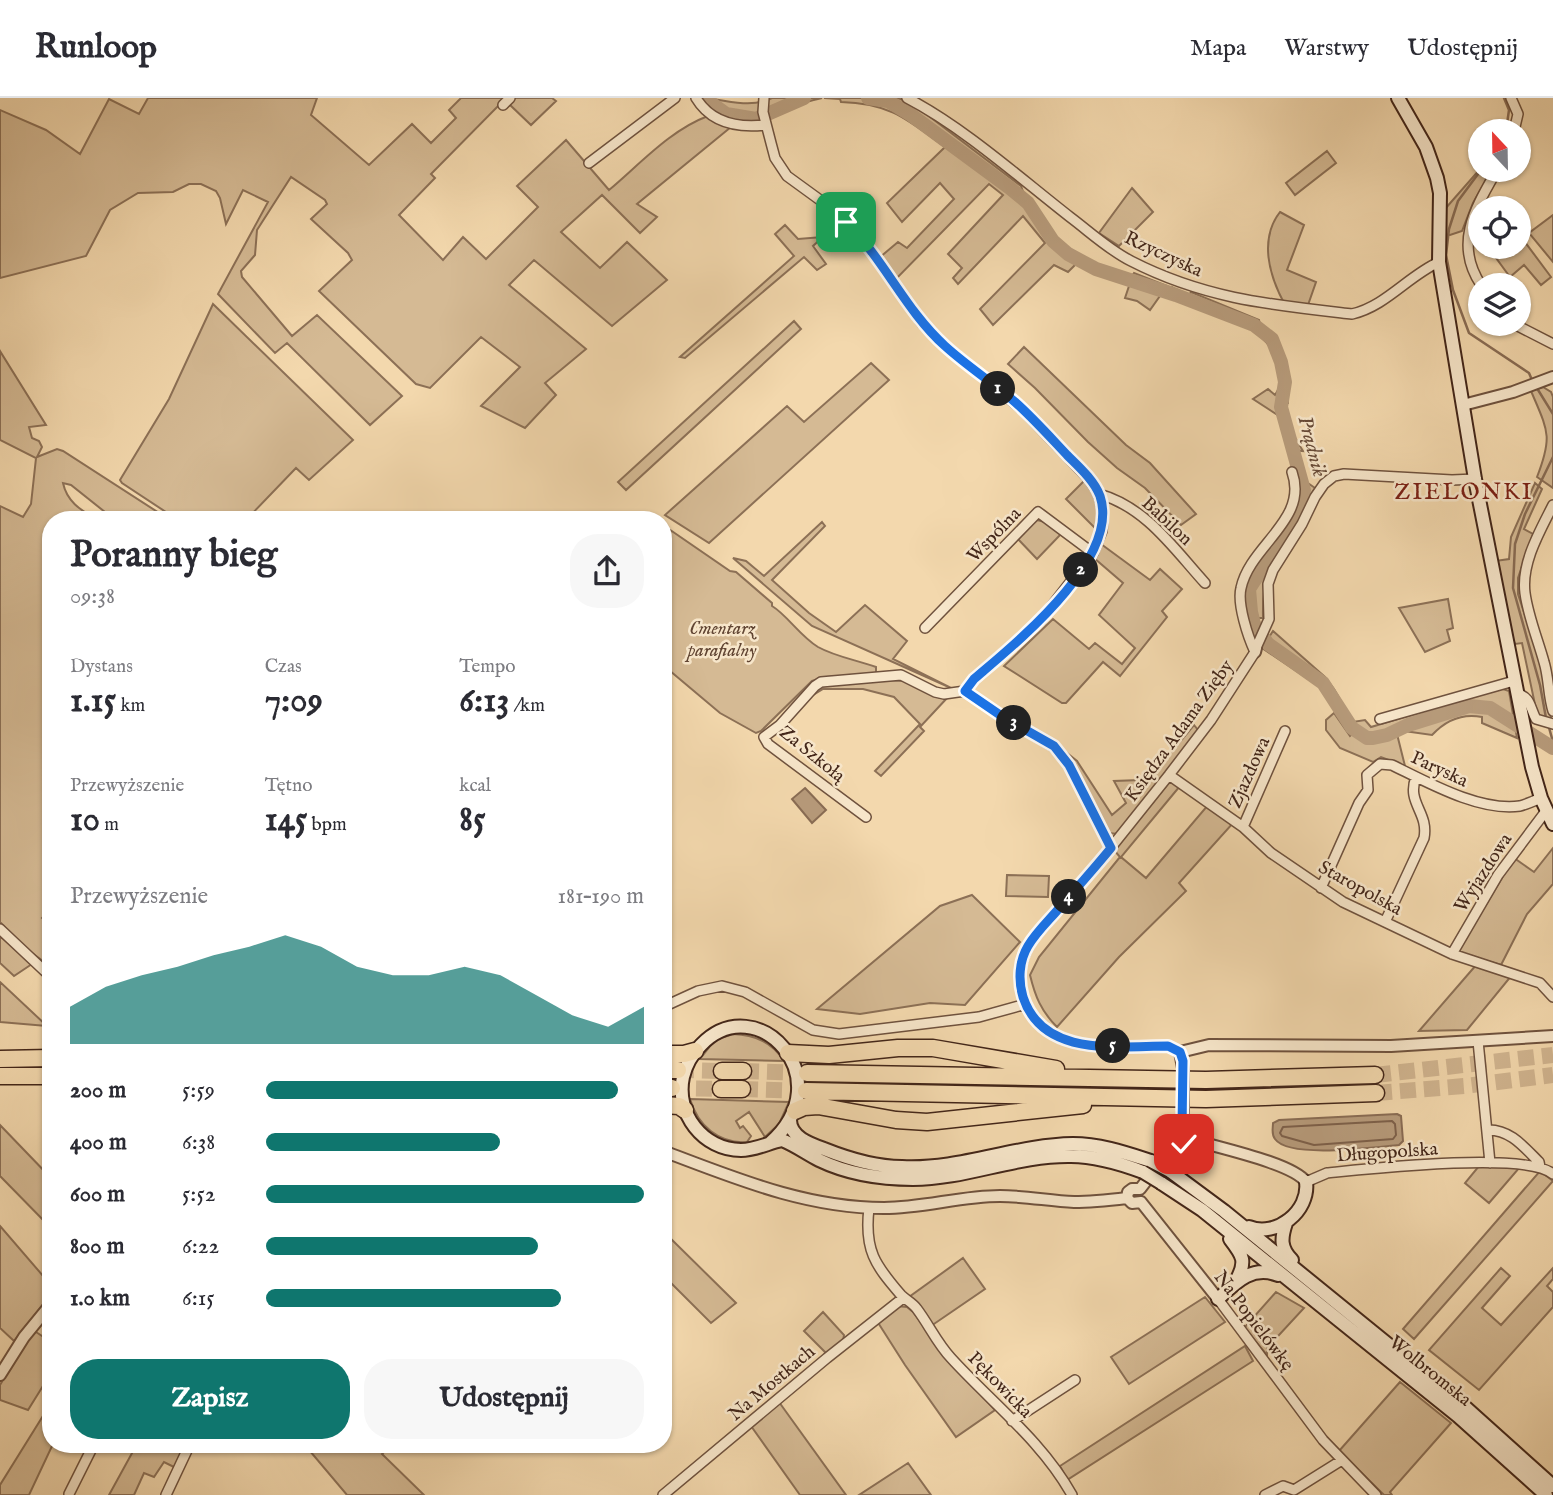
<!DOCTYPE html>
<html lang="pl">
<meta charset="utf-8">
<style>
body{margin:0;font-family:"IM FELL English",serif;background:#f7f7f7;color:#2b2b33;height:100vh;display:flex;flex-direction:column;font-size:26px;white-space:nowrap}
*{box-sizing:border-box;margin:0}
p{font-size:23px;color:#7c7c81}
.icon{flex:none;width:38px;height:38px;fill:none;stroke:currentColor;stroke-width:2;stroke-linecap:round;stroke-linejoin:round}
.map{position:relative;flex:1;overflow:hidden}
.drawer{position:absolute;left:42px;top:413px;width:630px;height:942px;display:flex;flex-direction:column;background:#fff;border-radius:28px;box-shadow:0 2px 5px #0004}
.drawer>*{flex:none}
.needle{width:46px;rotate:338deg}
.buttons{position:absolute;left:1468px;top:21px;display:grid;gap:14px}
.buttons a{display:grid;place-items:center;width:63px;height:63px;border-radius:50%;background:#fff;box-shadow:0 2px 5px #0004;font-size:35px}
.pin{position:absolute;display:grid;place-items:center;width:60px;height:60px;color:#fff;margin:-30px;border-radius:14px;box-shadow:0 4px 10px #0006}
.km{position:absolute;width:35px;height:35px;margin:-18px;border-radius:50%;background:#222;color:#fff;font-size:19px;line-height:35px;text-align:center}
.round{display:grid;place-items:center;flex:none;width:74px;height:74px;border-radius:28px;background:#f7f7f7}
.summary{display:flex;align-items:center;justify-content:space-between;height:119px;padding:0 28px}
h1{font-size:38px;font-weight:700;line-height:52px}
.metrics{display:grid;grid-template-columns:repeat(3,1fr);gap:10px;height:119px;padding:7px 28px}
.metrics div{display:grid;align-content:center}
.metrics b{font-size:35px;font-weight:700}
.metrics small{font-size:19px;font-weight:400}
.metrics p{font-size:19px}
.chart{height:196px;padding:14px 28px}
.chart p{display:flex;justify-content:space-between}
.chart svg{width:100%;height:126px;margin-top:7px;fill:#0f766e;opacity:.7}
.primary-button{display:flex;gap:14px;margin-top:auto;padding:14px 28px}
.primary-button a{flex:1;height:80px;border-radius:28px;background:#0f766e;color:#fff;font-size:28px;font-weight:700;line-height:80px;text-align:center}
.primary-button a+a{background:#f7f7f7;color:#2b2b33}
ul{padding:0 28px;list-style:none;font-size:23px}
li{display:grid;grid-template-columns:112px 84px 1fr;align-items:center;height:52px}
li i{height:18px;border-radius:9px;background:#0f766e}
header{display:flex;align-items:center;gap:42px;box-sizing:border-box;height:98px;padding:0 35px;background:#fff;border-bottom:2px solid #e1e1e2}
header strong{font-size:33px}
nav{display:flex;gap:38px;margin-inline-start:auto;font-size:24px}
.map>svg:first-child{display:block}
</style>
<header>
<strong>Runloop</strong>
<nav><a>Mapa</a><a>Warstwy</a><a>Udostępnij</a></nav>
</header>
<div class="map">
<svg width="1553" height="1397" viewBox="0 0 1553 1397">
<rect width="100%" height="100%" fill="#f3d8ad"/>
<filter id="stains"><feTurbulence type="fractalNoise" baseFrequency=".00286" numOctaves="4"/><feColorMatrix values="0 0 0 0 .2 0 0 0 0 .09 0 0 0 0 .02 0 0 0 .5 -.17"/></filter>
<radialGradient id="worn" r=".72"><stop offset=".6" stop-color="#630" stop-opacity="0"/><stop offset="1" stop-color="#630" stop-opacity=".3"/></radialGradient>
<path fill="#d5ba94" stroke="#8c7056" stroke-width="2" d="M148 0H317L311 17 369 67 412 26 431 45 456 20 449 12 461 0H506L431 76 435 80 399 117 443 162 463 139 486 161 538 109 517 88 566 42 609 92C639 67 670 32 708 18L731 29 637 106 657 119 640 135 602 97 561 134 600 170 627 144 667 182 612 228 534 162 509 187 586 251 545 285 556 297 525 330 481 308 520 269 481 239 430 290 416 286 319 193 352 162 348 155 311 121 327 106 325 102 291 79 257 132 255 157 241 173 242 179 292 238 317 217 402 298 370 327 287 245 275 255 218 196 268 104 243 92 226 126 220 100 216 93 201 86H189L173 94 138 95 110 112 86 158 0 180V12L46 32 80 56 109 1 139 16Z
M513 0H552L556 3 531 27 508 5Z
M699 0C724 0 747 12 772 0H822C782 9 732 32 699 0Z
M824 0H898L913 6 1021 88 1024 96 1062 148 1080 161 1084 159 1100 169 1095 174 1077 165 1068 174 1054 167 993 227 980 211 1045 145 1023 118 958 186 953 180 962 170 948 156 1003 97 989 86 894 183 879 160 898 144 907 150 954 101 940 85 902 124 887 105 945 49C908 22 890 5 841 4L840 1Z
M1327 53 1336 65 1295 97 1286 85Z
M1480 71 1492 72 1473 105 1462 133 1450 137 1443 136 1445 111Z
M1132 90 1153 114 1119 148 1099 135Z
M1280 114 1304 127 1287 172 1316 184 1308 207 1284 205C1269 177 1259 141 1280 114Z
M1553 117V164L1529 135Z
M785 127 798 141 823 139 813 148 826 166 817 172 804 159 685 260 680 259 794 158 775 136Z
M1519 136 1551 179 1541 187 1524 167 1510 179 1488 149H1519Z
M1110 170 1132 178 1134 175 1167 188 1150 212 1137 203 1125 200 1130 185 1105 175Z
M1172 189 1188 199 1191 194 1259 222 1260 227C1289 256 1286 266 1288 305L1285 306 1294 338 1303 353 1290 352 1279 318 1253 301 1268 291 1275 297C1282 286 1283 279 1279 267 1266 222 1207 213 1168 199Z
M213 206 353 342 309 382 296 370 246 422H178L122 385 120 382 169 301Z
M794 223 801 231 626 392 618 384Z
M1024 249 1126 347 1150 365 1196 416 1181 427 1145 390 1117 370 1088 344 1035 290 1008 266Z
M0 253 46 327 29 329 32 340 39 343 42 349 37 359 57 351 63 353 170 422H115L71 387 63 385C67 404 81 412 97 422H51V811L42 820 51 828V869L24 849 0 824V408L23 419 31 406 36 360 0 342Z
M871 265 889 282 709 445 665 417 787 308 804 324Z
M1543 289 1551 294 1553 299V390L1537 379C1553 338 1548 333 1531 293Z
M1291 356 1299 357 1305 383 1315 390 1298 424 1289 420 1298 387Z
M1086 381C1095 398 1100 412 1098 433L1066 401Z
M1535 385 1542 391 1524 431 1533 436 1518 480V496L1541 566 1551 620 1543 622 1537 616 1522 545 1515 546 1509 531 1495 463 1509 461 1511 439Z
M1037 422 1045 424 1062 435 1037 461 1017 440Z
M822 424 825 428 772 482 809 515 836 534 865 507 907 543 893 561 951 590 812 528 733 460 746 463 764 478Z
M1288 424 1296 429C1270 465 1262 474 1263 520H1259L1253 536C1250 523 1246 509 1245 496 1245 474 1275 441 1288 424Z
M663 427 730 473 736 474 772 505V508C787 517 800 538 818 549 836 559 857 562 876 569V576L826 579 812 583 761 633 756 635 720 615 663 567Z
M1101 446 1150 482 1160 471 1182 491 1162 513 1167 519 1120 578 1103 564 1066 605H1062L1004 568 1053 521 1089 551 1095 545 1122 566 1135 550 1099 517 1123 485 1094 460Z
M1448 501 1453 530 1447 532 1450 543 1425 554 1399 510Z
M1273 533 1325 579 1334 591 1353 624 1365 622 1371 629 1500 590 1509 593 1517 640 1482 625V619C1462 615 1446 622 1432 637L1404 633 1397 636 1405 668 1381 659 1373 664 1340 650 1326 632V622L1334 615 1350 638 1353 635 1344 625 1323 591 1262 550Z
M874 581 904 583 940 600 948 599 920 629 924 633 881 678 875 673 920 626 894 599 863 591H823L805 602 822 586Z
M1194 627 1198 632 1119 736 1108 735 1070 662 1062 651 1077 663 1112 717 1126 705 1114 683 1141 682 1174 651Z
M1170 683 1180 688 1121 759 1146 780 1208 707 1234 724 1179 785 1186 793 1119 859 1057 929C1041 913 1035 898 1030 877L1039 859 1120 759 1114 752Z
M1553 750V786L1527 816 1501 867 1461 855 1459 851 1514 760 1534 774Z
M1007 777 1049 778 1048 799 1006 798Z
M972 797 1020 844 965 907 930 905 860 916 817 911 940 808Z
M0 838 32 866 14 878 0 865Z
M1477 866 1512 877 1467 932 1419 933Z
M0 884 47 928 0 924Z
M733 936C755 937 772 944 784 963L700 961 715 942Z
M690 1001 789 1004 779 1026 765 1039 749 1014 736 1023 740 1030 743 1028 751 1038 747 1044C719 1046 698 1028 690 1001Z
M0 1027 51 1080V1130L0 1078Z
M1479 1068 1520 1069 1489 1105 1465 1085Z
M1540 1073 1553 1083 1414 1241 1403 1231Z
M0 1128 50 1186 45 1204 14 1243 0 1230Z
M663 1133 736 1205 711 1225 663 1177Z
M963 1160 985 1191 931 1228 909 1199Z
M1501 1170 1510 1178 1482 1210 1501 1227 1553 1170V1181L1547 1188 1553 1194V1209L1479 1292 1429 1252Z
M1276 1194 1304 1210 1267 1250V1257L1244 1230Z
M1205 1199 1225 1224 1129 1286 1111 1259Z
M896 1208 907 1209 913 1214 950 1263 995 1312 956 1339 905 1267 877 1223Z
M823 1214 844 1237 843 1243 828 1257 804 1233Z
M33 1232 51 1244V1275L28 1312 0 1302V1287Z
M1245 1248 1253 1263 1067 1382 1060 1368Z
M1400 1284 1451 1325 1390 1394 1392 1397H1384L1339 1353Z
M779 1304 846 1397H800L751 1328Z
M51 1305V1346H53L29 1397H0V1387Z
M137 1346H185L176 1370 164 1364 154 1379 144 1375 134 1397H109Z
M304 1346H392L382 1356 424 1397H347Z
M908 1365 931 1397H859Z"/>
<path fill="#b79b7b" stroke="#896c54" stroke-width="2" d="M805 690 826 712 812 725 792 701Z
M1397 1016 1401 1018 1403 1043 1399 1047C1375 1049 1289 1061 1275 1041 1271 1036 1273 1031 1273 1025L1279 1022Z"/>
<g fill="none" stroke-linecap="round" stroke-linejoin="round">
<path stroke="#7d604a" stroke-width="2" d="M1392 1023 1395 1026 1396 1037 1393 1041 1314 1047 1282 1038 1280 1035 1283 1029Z"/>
<path stroke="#896c54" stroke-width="2.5" d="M1504 0 1509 12 1506 33
M1481 72 1458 103 1449 131 1446 157 1453 192 1469 235 1529 275 1532 282
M1535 287 1553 316
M1546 620 1540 587 1513 490 1515 446 1525 416 1553 359
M1548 626 1553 644"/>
<path stroke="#b79b7b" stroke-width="14" d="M704 0 726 16 756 21 804 0
M868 0 888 3 911 17 1010 90 1028 105 1053 143 1068 156 1096 171 1176 197 1254 227 1272 241 1281 264 1285 284 1281 309 1304 392 1296 418 1249 491 1251 514 1254 526 1268 546 1323 585 1352 630 1367 640H1373L1387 637 1408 627 1469 608 1490 610 1553 650"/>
<path stroke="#d0b48f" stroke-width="16" stroke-dasharray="16 8" stroke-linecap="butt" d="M678 972 722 973
M743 973 807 975
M1375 977 1553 957
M672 990 721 991
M742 991 806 993
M1376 995 1465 988 1553 977"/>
<g stroke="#6f523e" stroke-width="12">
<path id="minor" d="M696 0C711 25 738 30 765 27
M764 0 763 14 771 45 775 60 787 78 831 110 860 137 922 225 944 247 1022 311 1089 381 1099 396 1103 413 1102 433 1093 455 1041 522 974 581 965 593
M907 0C963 29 1020 80 1070 119 1090 134 1109 152 1131 163 1205 201 1272 207 1352 216 1386 208 1408 178 1439 164
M1511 0 1518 16 1514 33
M503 7 510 0
M589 65 675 0
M1481 187C1453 145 1476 109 1497 72
M1514 226 1553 246
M1099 396C1146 409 1174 451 1205 485
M1553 407C1540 433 1521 465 1525 495 1528 518 1538 542 1544 564 1549 580 1548 597 1553 613
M925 530 1038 414 1093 455
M1256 550 1269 521 1268 486 1273 472 1302 426 1315 399 1324 386 1334 378 1344 376 1452 382 1475 381
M1517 596C1531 598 1530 611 1536 621L1553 626
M1380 621 1514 583
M1169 677 1243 729 1271 755 1343 804 1452 856 1540 885 1553 899
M866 719 768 646 764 639 780 627 815 588 821 584 901 577 935 594 944 596 965 593 1003 619 1053 648 1069 667 1111 750
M1243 729 1285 633
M1321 790 1359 705 1368 692 1367 677 1380 666 1392 667C1427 684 1480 714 1520 708 1527 706 1534 703 1541 700
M1385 824 1424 740C1429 714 1406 705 1416 679
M0 831 51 879
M1452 856 1498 777 1546 713
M663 909 698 893 722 888 745 894 813 932 839 936 979 919 1026 906
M1478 943 1490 1065
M1180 954 1168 948C1117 948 1042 960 1023 898 1017 879 1021 859 1032 842L1097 767 1169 677 1211 622 1255 554C1248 539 1237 506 1241 490 1250 447 1309 422 1292 374
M1487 1032C1510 1031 1524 1049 1539 1064L1540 1069
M1306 1084 1327 1075C1367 1071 1526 1053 1553 1076
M869 1110C864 1152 875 1167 901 1197 906 1202 913 1205 917 1211 929 1227 937 1245 951 1260 992 1305 1042 1343 1072 1397
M1218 1201 1323 1342 1376 1397
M1012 1323 1075 1282
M69 1396 94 1346
M166 1397 190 1346
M663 1397 827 1260 903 1200
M1265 1397 1283 1388 1294 1392 1342 1362"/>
</g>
<g stroke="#6f523e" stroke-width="14">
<path id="tertiary" d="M1463 307 1513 294 1553 279
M1255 554 1256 550
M1183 970 1180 954 1209 947 1391 948 1553 938
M1190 1041C1215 1049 1293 1065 1306 1084
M663 1053C735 1080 805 1110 884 1110 923 1110 961 1098 1000 1098 1025 1098 1050 1103 1074 1104 1092 1104 1110 1102 1127 1100L1132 1105 1141 1104
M1127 1100 1128 1094 1132 1091H1140L1176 1044 1174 1038 1177 1032 1182 1030 1183 1012
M1141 1104 1218 1201
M0 1277 24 1239 51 1206"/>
</g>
<g stroke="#432619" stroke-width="16">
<path id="secondary" d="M1398 0 1426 49 1437 80 1440 95 1439 164 1475 381 1532 669 1541 700 1553 726
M790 1022C790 1039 810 1046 824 1051 849 1061 875 1069 902 1069 960 1072 1015 1047 1073 1046 1100 1046 1126 1055 1151 1063
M770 1045C843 981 757 889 701 947 692 956 686 966 683 979 675 1015 703 1052 741 1052 755 1052 768 1045 782 1042 795 1047 807 1056 819 1062 848 1076 881 1081 913 1081 966 1081 1017 1057 1071 1058 1096 1058 1119 1065 1143 1074
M1170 1073 1224 1113 1465 1309 1553 1388
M1161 1085 1202 1112 1458 1318 1546 1397
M1286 1125C1281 1140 1280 1150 1292 1162
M1249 1129C1276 1140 1310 1113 1306 1084
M1230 1141C1243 1158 1247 1163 1236 1183
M1218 1201C1236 1184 1252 1167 1278 1177"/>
</g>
<g stroke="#432619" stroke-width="19">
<path id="motorway" d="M788 955 829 957 898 950H933L1056 971
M663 956H684L695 953
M0 961 51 960
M663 972H678
M722 973H743
M807 975 1206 982 1375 977
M0 978H51
M663 989 672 990
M721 991H742
M806 993 1206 1001 1376 995
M663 1007 679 1008 685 1012
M795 1013 804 1009 818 1008 896 1022 927 1024 1083 1007"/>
</g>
<use href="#minor" stroke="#f7e6ca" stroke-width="9"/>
<use href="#tertiary" stroke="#f7e6ca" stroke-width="10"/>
<use href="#secondary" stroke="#f7e6ca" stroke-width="12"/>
<use href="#motorway" stroke="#f3d8ad" stroke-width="16"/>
<g stroke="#6f523e" stroke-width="14" stroke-linecap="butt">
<path id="tertiary-bridge" d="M1183 1012V970"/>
</g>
<g stroke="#432619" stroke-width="16" stroke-linecap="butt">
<path id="secondary-bridge" d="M1151 1063 1170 1073
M1143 1074 1161 1085"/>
</g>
<use href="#tertiary-bridge" stroke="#f7e6ca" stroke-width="10"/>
<use href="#secondary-bridge" stroke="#f7e6ca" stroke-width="12"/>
</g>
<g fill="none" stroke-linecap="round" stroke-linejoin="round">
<g stroke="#fff" stroke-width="14">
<path id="route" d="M846 124C884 161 905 212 945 248 967 268 992 284 1015 304 1033 320 1050 339 1067 357 1078 368 1094 382 1100 398 1121 461 1016 545 974 581L965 593 1003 619 1054 648 1069 667 1111 750C1093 772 1074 793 1055 815 1046 825 1035 836 1028 848 1019 863 1018 882 1023 899 1043 960 1118 948 1168 948L1180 954 1183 963 1182 1030 1187 1032 1190 1038 1188 1044 1184 1046"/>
</g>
<use href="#route" stroke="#1a73e8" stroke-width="9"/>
</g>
<g text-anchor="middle" stroke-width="5" stroke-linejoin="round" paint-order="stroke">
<g font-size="19" fill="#432619" stroke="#f7e6ca">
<text transform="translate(1164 155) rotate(25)" y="7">Rzyczyska</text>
<text transform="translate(1168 422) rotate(43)" y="7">Babilon</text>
<text transform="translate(993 436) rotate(-46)" y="7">Wspólna</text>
<text transform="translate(1178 632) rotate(-54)" y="7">Księdza Adama Zięby</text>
<text transform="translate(813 655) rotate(39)" y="7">Za Szkołą</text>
<text transform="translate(1440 670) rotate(25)" y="7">Paryska</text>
<text transform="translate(1248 674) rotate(-66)" y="7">Zjazdowa</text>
<text transform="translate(1482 774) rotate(-57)" y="7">Wyjazdowa</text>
<text transform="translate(1361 789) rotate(29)" y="7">Staropolska</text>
<text transform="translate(1387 1053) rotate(-4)" y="7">Długopolska</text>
<text transform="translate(1255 1222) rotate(53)" y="7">Na Popielówkę</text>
<text transform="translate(1431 1272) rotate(39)" y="7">Wolbromska</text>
<text transform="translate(771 1284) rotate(-40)" y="7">Na Mostkach</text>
<text transform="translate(1001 1286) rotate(46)" y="7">Pękowicka</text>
</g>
<g font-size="19" font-style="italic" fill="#604432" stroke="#f7e6ca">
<text x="722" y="536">Cmentarz<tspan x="722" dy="22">parafialny</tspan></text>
</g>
<g font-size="21" font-style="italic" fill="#664936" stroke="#f7e6ca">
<text transform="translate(1313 348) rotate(75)" y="7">Prądnik</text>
</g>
<g font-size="23" letter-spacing="2" fill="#7a1f14" stroke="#f7e6ca">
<text x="1464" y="401">ZIELONKI</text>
</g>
</g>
<rect width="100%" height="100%" filter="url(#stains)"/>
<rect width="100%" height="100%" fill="url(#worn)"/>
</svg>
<div class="buttons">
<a><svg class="needle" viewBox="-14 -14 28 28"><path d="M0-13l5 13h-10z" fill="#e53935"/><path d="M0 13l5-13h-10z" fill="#7c7c81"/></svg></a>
<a><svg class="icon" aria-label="locate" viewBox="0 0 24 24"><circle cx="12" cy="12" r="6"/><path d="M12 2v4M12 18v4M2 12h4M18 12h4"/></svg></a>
<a><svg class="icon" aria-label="layers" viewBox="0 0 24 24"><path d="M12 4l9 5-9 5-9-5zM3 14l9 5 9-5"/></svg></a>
</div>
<div class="pin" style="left:846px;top:124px;background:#1e9e55"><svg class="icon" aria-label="arrive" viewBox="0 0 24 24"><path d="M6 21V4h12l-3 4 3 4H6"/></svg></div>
<div class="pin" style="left:1184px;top:1046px;background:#d93025"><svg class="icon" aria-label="check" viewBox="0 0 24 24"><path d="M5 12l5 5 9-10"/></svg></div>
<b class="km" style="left:998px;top:291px">1</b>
<b class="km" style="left:1081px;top:472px">2</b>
<b class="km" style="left:1014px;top:625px">3</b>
<b class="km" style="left:1069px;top:799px">4</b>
<b class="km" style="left:1113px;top:948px">5</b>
<section class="drawer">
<div class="summary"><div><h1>Poranny bieg</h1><p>09:38</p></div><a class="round"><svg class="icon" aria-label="share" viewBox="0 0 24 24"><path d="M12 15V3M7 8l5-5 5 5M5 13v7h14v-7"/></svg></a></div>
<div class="metrics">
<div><p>Dystans</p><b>1.15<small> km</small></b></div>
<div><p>Czas</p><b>7:09</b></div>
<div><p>Tempo</p><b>6:13<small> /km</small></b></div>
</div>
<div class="metrics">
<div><p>Przewyższenie</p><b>10<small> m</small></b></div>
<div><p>Tętno</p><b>145<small> bpm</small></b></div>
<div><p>kcal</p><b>85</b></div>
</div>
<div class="chart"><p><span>Przewyższenie</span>181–190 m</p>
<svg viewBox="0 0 160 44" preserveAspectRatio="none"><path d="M0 44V31L10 24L20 20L30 17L40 13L50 10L60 6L70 10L80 17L90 20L100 20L110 17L120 20L130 27L140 34L150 38L160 31V44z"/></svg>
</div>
<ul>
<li><b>200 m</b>5:59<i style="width:93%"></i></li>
<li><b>400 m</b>6:38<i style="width:62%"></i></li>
<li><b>600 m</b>5:52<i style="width:100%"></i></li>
<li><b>800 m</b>6:22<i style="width:72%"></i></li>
<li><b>1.0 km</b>6:15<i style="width:78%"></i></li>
</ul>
<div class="primary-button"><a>Zapisz</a><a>Udostępnij</a></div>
</section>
</div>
